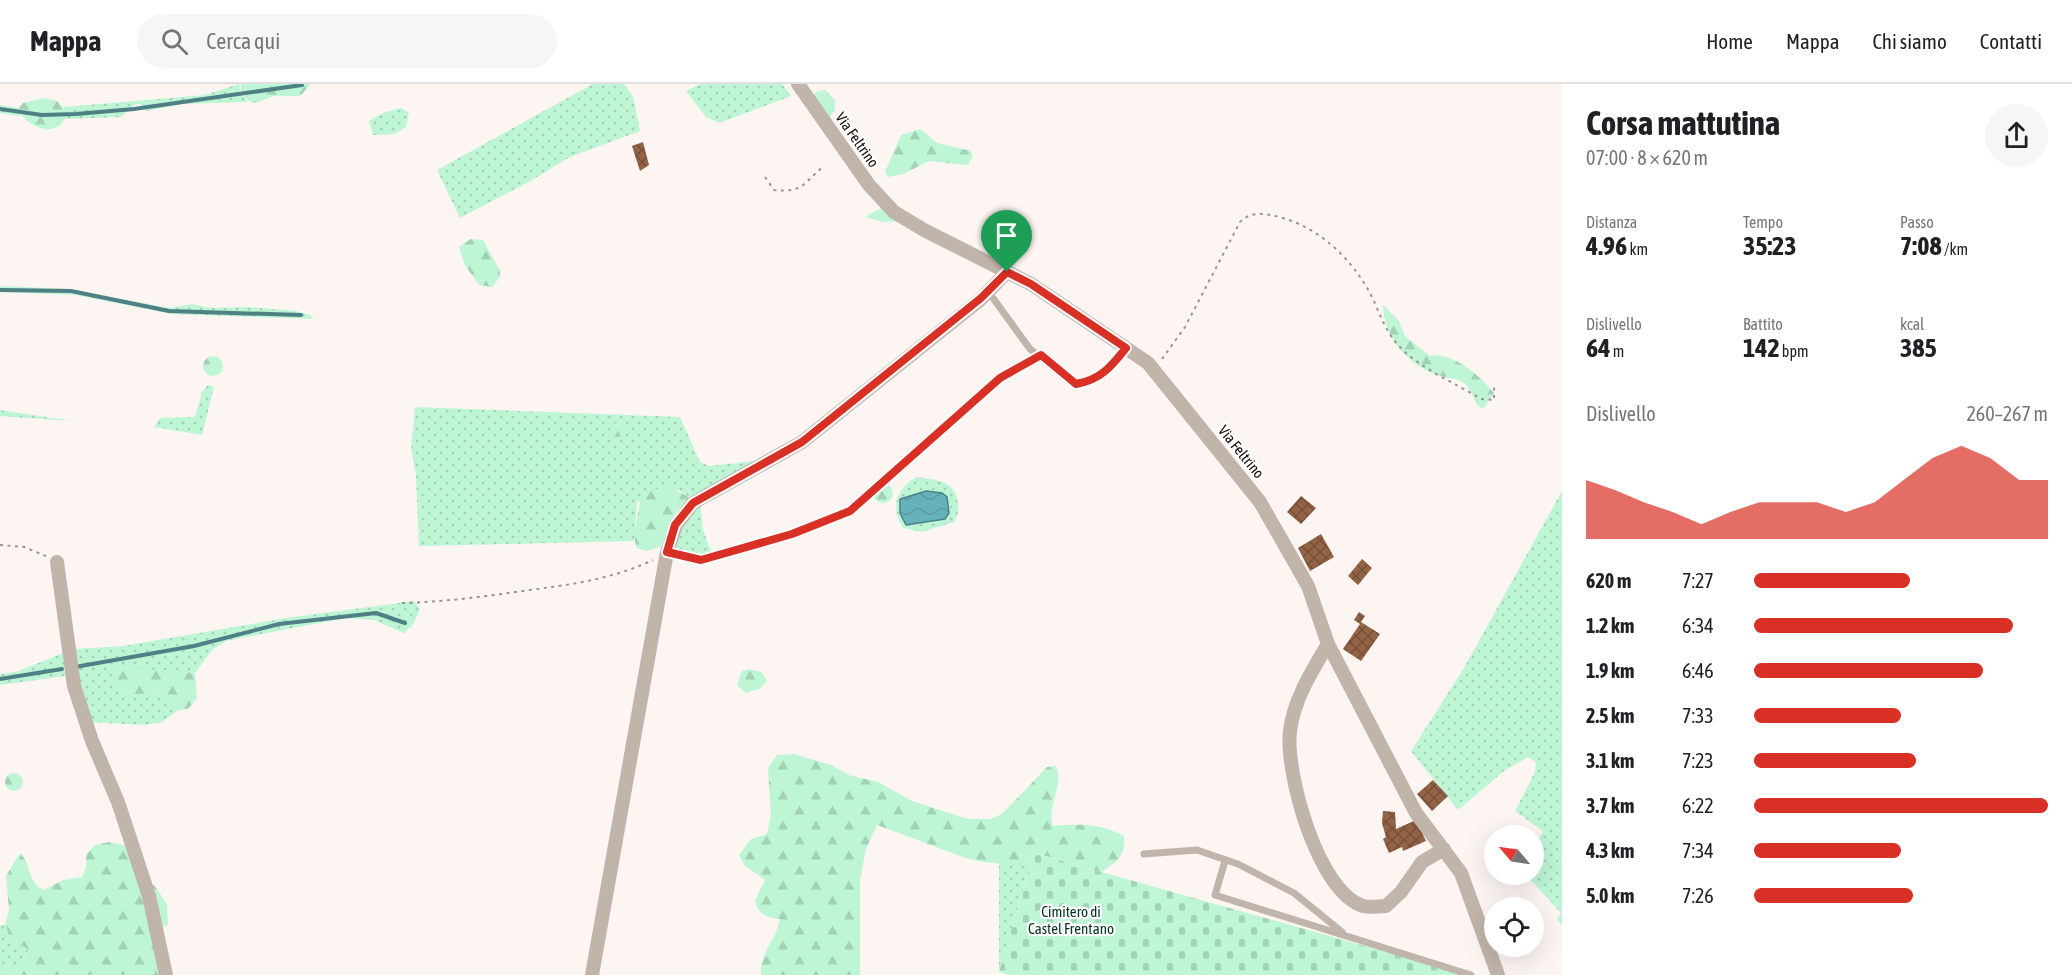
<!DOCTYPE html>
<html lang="it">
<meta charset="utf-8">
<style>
body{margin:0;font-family:"Asap Condensed",sans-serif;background:#f6f6f6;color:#202124;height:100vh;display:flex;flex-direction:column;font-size:22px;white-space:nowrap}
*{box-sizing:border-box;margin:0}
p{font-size:20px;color:#757577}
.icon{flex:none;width:33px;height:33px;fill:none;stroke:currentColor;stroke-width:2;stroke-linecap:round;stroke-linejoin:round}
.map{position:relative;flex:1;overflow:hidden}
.drawer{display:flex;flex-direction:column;background:#fff;width:510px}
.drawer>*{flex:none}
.needle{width:39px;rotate:299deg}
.tools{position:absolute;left:1484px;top:741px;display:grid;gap:12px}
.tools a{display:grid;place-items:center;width:60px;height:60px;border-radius:50%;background:#fff;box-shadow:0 6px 24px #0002;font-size:30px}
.pin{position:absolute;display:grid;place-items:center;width:51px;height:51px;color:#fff;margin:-62px -26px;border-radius:50% 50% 50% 0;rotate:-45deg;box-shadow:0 0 6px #0007}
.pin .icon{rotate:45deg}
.round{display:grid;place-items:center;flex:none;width:63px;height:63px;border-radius:32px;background:#f6f6f6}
.headline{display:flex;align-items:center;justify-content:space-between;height:102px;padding:0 24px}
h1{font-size:33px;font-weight:700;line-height:45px}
.stats{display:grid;grid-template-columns:repeat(3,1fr);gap:9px;height:102px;padding:6px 24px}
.stats div{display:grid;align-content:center}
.stats b{font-size:26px;font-weight:700}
.stats small{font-size:16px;font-weight:400}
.stats p{font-size:16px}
.chart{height:168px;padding:12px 24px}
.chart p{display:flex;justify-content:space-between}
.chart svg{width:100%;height:108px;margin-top:6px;fill:#d93025;opacity:.7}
ul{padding:0 24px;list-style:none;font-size:20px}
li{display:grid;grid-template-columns:96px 72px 1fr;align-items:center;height:45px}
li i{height:15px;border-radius:8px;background:#d93025}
header{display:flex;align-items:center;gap:36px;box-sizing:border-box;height:84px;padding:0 30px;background:#fff;border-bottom:2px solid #e0e0e0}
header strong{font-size:28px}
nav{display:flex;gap:33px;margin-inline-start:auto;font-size:21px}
.search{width:420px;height:54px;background:#f6f6f6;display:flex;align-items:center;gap:15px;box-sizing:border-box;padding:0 21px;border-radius:33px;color:#757577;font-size:22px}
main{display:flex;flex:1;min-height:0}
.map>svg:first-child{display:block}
</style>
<header>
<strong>Mappa</strong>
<div class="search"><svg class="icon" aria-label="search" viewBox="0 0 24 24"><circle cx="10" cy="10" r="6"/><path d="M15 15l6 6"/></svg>Cerca qui</div>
<nav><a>Home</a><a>Mappa</a><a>Chi siamo</a><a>Contatti</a></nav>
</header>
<main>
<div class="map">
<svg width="1562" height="891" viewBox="0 0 1562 891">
<defs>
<pattern id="grass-dots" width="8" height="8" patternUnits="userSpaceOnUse" patternTransform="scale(1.5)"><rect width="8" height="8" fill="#bdf5d5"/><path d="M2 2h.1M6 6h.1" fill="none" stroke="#a2d1b5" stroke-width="1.8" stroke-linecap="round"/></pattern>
<pattern id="forest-firs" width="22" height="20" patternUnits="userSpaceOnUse" patternTransform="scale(1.5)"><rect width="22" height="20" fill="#bdf5d5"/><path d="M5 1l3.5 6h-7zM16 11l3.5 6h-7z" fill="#a2d1b5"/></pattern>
<pattern id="cemetery-stones" width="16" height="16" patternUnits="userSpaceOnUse" patternTransform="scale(1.5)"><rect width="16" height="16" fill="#bdf5d5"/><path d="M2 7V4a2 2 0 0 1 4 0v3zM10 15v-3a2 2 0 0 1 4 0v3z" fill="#a2d1b5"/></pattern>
<pattern id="water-waves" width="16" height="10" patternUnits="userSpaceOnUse" patternTransform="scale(1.5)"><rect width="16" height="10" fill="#66b2bb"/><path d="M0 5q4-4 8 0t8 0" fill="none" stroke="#58989f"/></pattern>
<pattern id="building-cross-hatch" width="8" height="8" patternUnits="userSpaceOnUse" patternTransform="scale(1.5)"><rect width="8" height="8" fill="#936345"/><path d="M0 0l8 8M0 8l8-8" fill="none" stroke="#775038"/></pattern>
</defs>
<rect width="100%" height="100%" fill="#fcf5f2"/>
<path fill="url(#grass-dots)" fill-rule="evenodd" d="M239 0 241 10 248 18 182 20 147 27 141 20 134 21 121 33 65 35 64 23 205 11Z
M593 0H624L633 12 640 47 570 73 532 96 460 134 437 86Z
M700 0H782L791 12 719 39 706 33 686 7Z
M0 21 18 24 21 32 0 29Z
M401 24 409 29 406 43 394 50 373 51 369 37 383 29Z
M0 202 69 205 169 224 192 220 211 224 247 223 296 227 310 231 313 235 171 230 76 211 0 208Z
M208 301 214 303 202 351 154 343 160 334 195 333 202 308Z
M415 323 680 333 700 378 709 382 766 376 689 413 679 406 637 418 634 457 419 462 416 392 411 364Z
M0 326 72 337 0 332Z
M917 393C936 396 955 396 958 419 959 426 958 433 954 438L922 448 903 444C890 425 896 403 917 393ZM926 407 949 422 946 435 906 441 900 429V415Z
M1562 407V841L1557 835 1561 829 1530 795 1533 791V765L1543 747 1515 727 1535 688 1536 678 1528 673 1504 687 1458 726 1411 667 1464 584Z
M700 418 703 446 712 470 698 471 671 463 680 436Z
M414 517 420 525 414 539 404 549 374 536 345 534 226 557 212 566 195 589 111 583C116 620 133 606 159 612 165 614 172 623 177 627L162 638 145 641 88 638 76 588V565L123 562 286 534Z
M63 569 65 592 0 601V590L16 588Z
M999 778 1030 782 999 888Z
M0 841H5L12 856 28 865 24 880 14 887 0 878Z"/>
<path fill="url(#forest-firs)" d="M241 0H311L301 11C291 14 280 10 271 13 256 18 255 24 241 10Z
M825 6 835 16V26L829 34 812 12 818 7Z
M43 14 57 17 67 28C61 57 26 45 18 24L23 19Z
M920 45 937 59 971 67 973 72 968 81 929 77 903 90 888 93 885 88 901 51Z
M885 122 901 137 884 138 865 133Z
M471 155 483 156 500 187V193L492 203 479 201 465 181 459 163Z
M1383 221 1399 237 1405 252 1430 272C1454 268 1480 292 1494 309L1483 325C1473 319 1473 306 1464 299 1457 294 1445 294 1437 291 1407 280 1384 253 1383 221Z
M203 282a10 10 0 1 1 20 0a10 10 0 1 1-20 0Z
M610 346a7 7 0 1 1 14 0a7 7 0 1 1-14 0Z
M873 409a10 10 0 1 1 20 0a10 10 0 1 1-20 0Z
M668 402 689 413 675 429 660 463 646 467 637 464C633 454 635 445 637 435 642 408 639 410 668 402Z
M110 582 195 589 197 614 189 624 177 627C171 623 165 614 159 612 132 606 117 621 110 582Z
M748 585 762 588 767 597 759 605 746 609 737 601 742 587Z
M794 670 831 681 849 691 878 698 912 717 968 735H990L1002 730 1047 683 1056 682C1065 702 1046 721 1053 742 1079 740 1100 739 1124 752 1126 772 1117 777 1102 788L1035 769 1030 782 983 778 963 773 877 741 866 765 860 796V891H761C759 869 777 855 780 835 767 834 759 831 755 817L765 796 745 782 739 771 751 755 767 750 771 730 768 684 777 671Z
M5 698a9 9 0 1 1 18 0a9 9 0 1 1-18 0Z
M109 758 127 762 140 802 154 801 167 820 168 841 151 846 159 891H0V878L14 887 24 880 28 865 12 856 5 841 9 826 6 792 20 769C32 780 27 799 44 806L63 796 82 793 86 783V770L95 761Z"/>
<path fill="url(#cemetery-stones)" d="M1034 769 1468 891H1010L999 888Z"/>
<path fill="url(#water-waves)" stroke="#4e8085" stroke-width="1.5" d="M926 407 942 409 947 413 949 429 945 435 906 441 900 429V415Z"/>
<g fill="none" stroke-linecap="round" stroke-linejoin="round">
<path stroke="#4e8085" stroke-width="4" d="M0 25 42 31 76 30 134 25 302 1
M0 206 71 207 169 227 301 231
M75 583 194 562 279 540 376 529 405 539
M0 595 62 585"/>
</g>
<path fill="url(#building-cross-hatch)" d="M643 58 649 81 640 87 632 62Z
M1301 412 1316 424 1301 440 1287 428Z
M1321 450 1334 473 1310 487 1298 464Z
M1362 475 1372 484 1358 501 1348 492Z
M1359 528 1365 532 1361 538 1380 550 1361 577 1343 565 1360 540 1354 536Z
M1433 696 1448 712 1432 727 1417 710Z
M1383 727 1395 728 1396 745 1416 736 1426 757 1403 767 1402 763 1389 769 1383 755 1386 753 1382 739Z"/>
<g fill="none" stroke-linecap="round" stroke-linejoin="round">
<path stroke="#9c938f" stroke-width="2" stroke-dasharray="3 4.5" stroke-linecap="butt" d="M765 93 774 106C804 109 803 99 824 82
M1162 275 1185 243 1240 138C1251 127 1264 129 1279 133 1319 143 1352 175 1371 211 1380 229 1385 248 1400 263 1419 284 1457 300 1481 315L1494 316V302
M0 461 24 463 46 472
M680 469 701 476 792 450 850 427 1000 294 1030 277
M402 519C442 518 482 513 522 507 568 501 610 496 653 476"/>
<path stroke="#c1b4ab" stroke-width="7" d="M988 207 1030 265 1076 300C1100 296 1111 283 1126 265
M1144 770 1197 766 1238 780 1294 809 1342 848
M1225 777 1215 811 1471 891"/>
<path stroke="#c1b4ab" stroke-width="14" d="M798 0 869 101 894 128 924 146 1031 200 1148 279 1260 418 1308 502 1328 560 1416 729 1461 789 1498 891
M57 478 74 602 92 657 118 718 149 812 166 891
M1328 560C1312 587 1294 615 1290 647 1285 689 1318 808 1363 822 1370 824 1379 822 1386 822L1401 808 1422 778 1444 765
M592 891 667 468 676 441 693 419 802 358 981 215 1007 188"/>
</g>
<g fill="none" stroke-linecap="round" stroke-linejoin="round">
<g stroke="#fff" stroke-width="12">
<path id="route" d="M1007 188 1031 200 1126 264C1111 283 1100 296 1076 300L1041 271 1000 294 850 427 792 450 701 476 667 468 675 441 693 419 802 358 981 214Z"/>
</g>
<use href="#route" stroke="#d93025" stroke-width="8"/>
</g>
<g text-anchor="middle" stroke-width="4.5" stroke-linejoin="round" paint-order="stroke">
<g font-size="15" fill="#170c06" stroke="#fff">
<text transform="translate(857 56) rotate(55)" y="5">Via Feltrino</text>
<text transform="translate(1241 368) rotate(51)" y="5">Via Feltrino</text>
</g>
<g font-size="15" fill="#02341f" stroke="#fff">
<text x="1071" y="833">Cimitero di<tspan x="1071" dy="17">Castel Frentano</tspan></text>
</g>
</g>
</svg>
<div class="tools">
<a><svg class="needle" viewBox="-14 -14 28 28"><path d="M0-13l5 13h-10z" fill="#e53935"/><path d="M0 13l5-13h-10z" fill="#757577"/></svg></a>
<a><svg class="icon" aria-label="locate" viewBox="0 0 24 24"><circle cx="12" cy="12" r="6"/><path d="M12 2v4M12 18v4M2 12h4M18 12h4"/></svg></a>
</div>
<div class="pin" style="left:1007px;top:188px;background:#1e9e55"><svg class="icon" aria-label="arrive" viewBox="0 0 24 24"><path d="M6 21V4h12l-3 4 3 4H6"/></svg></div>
</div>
<section class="drawer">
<div class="headline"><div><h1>Corsa mattutina</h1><p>07:00 · 8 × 620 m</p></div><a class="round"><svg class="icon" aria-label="share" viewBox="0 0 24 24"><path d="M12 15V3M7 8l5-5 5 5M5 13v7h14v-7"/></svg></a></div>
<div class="stats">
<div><p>Distanza</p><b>4.96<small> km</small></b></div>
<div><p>Tempo</p><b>35:23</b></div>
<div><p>Passo</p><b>7:08<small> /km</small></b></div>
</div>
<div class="stats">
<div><p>Dislivello</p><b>64<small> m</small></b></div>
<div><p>Battito</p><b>142<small> bpm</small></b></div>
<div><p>kcal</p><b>385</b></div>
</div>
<div class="chart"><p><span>Dislivello</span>260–267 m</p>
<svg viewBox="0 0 160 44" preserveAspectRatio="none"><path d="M0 44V20L10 24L20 29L30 33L40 38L50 33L60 29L70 29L80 29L90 33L100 29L110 20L120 11L130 6L140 11L150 20L160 20V44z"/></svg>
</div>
<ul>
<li><b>620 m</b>7:27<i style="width:53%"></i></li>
<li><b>1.2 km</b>6:34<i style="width:88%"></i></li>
<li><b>1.9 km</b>6:46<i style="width:78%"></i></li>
<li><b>2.5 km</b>7:33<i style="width:50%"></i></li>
<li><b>3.1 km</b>7:23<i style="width:55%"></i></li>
<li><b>3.7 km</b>6:22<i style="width:100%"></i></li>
<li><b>4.3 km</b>7:34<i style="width:50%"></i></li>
<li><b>5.0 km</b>7:26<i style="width:54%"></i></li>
</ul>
</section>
</main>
